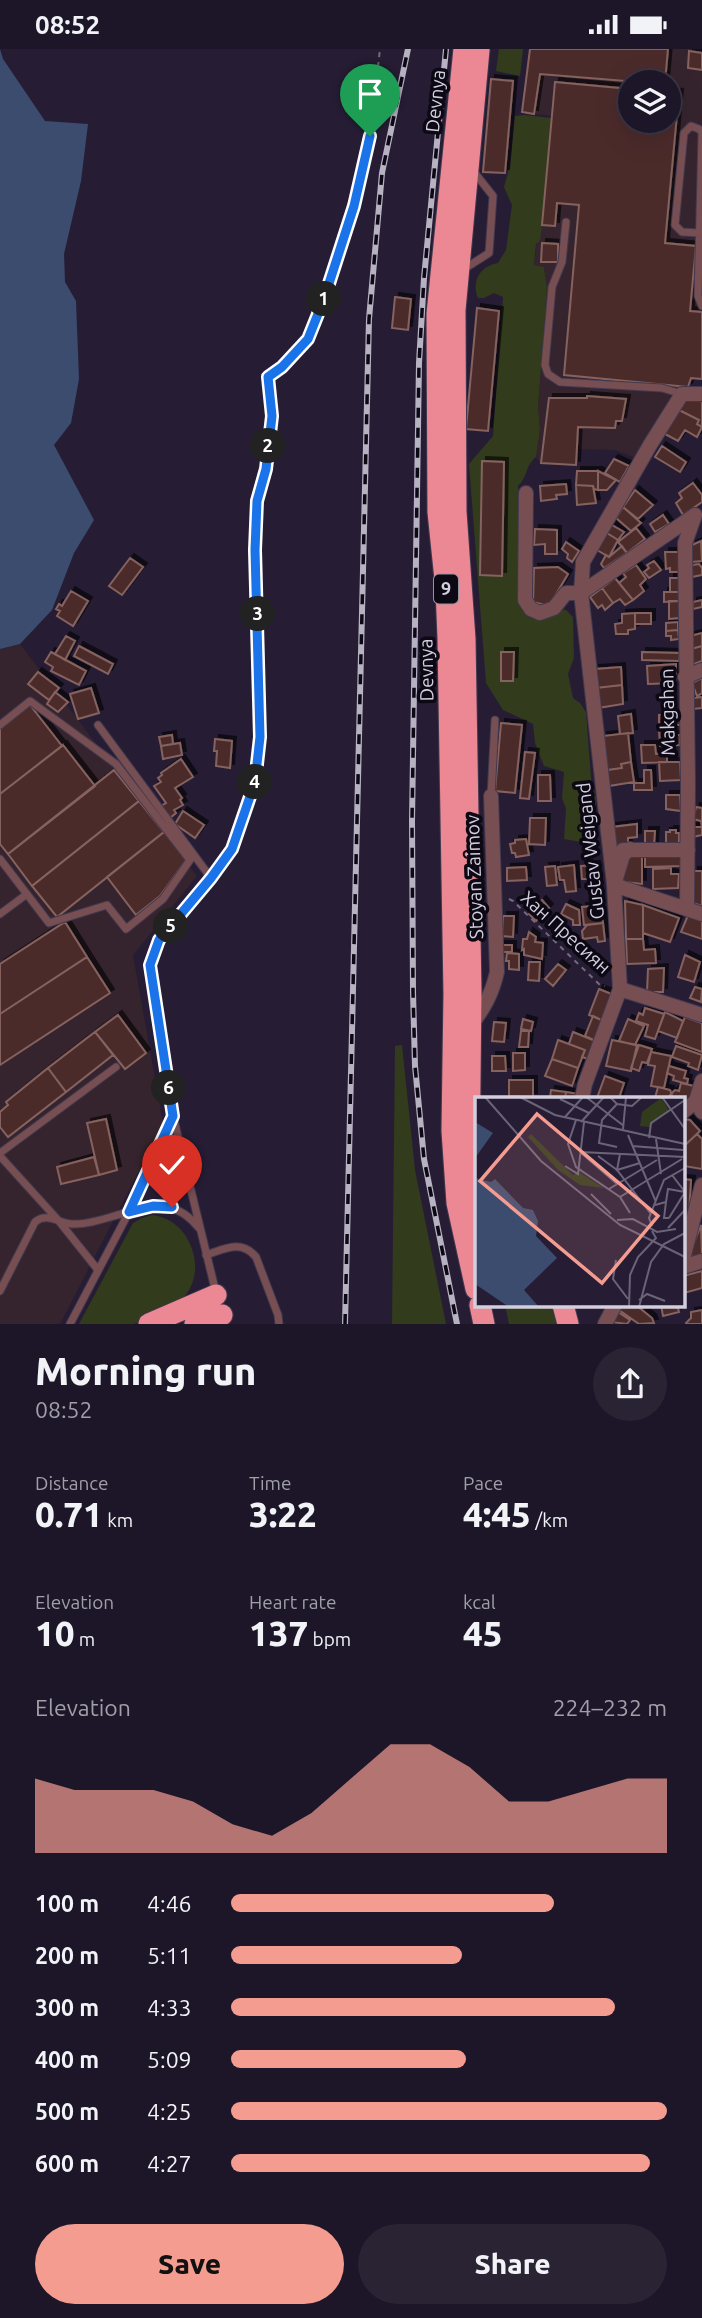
<!DOCTYPE html>
<meta charset="utf-8">
<style>
body{margin:0;font-family:Ubuntu,sans-serif;background:#292334;color:#f1f3f6;height:100vh;display:flex;flex-direction:column;font-size:26px;white-space:nowrap}
*{box-sizing:border-box;margin:0}
p{font-size:23px;color:#a09fa8}
.icon{flex:none;width:38px;height:38px;fill:none;stroke:currentColor;stroke-width:2;stroke-linecap:round;stroke-linejoin:round}
.map{position:relative;height:1275px;overflow:hidden}
.panel{display:flex;flex-direction:column;background:#1c1628;flex:1}
.panel>*{flex:none}
.fabs{position:absolute;left:618px;top:21px;display:grid;gap:14px}
.fabs a{display:grid;place-items:center;width:63px;height:63px;border-radius:50%;background:#1c1628;box-shadow:0 7px 28px #0002,0 0 0 2px #3a3545;font-size:35px}
.pin{position:absolute;display:grid;place-items:center;width:60px;height:60px;color:#fff;margin:-72px -30px;border-radius:50% 50% 50% 0;rotate:-45deg;box-shadow:0 0 7px #0007}
.pin .icon{rotate:45deg}
.km{position:absolute;width:35px;height:35px;margin:-18px;border-radius:50%;background:#222;color:#fff;font-size:19px;line-height:35px;text-align:center}
.round{display:grid;place-items:center;flex:none;width:74px;height:74px;border-radius:37px;background:#292334}
.head{display:flex;align-items:center;justify-content:space-between;height:119px;padding:0 35px}
h1{font-size:38px;font-weight:800;line-height:52px}
.metrics{display:grid;grid-template-columns:repeat(3,1fr);gap:10px;height:119px;padding:7px 35px}
.metrics div{display:grid;align-content:center}
.metrics b{font-size:35px;font-weight:800}
.metrics small{font-size:19px;font-weight:400}
.metrics p{font-size:19px}
.chart{height:196px;padding:14px 35px}
.chart p{display:flex;justify-content:space-between}
.chart svg{width:100%;height:126px;margin-top:7px;fill:#f59c91;opacity:.7}
.cta{display:flex;gap:14px;margin-top:auto;padding:14px 35px}
.cta a{flex:1;height:80px;border-radius:42px;background:#f59c91;color:#111;font-size:28px;font-weight:800;line-height:80px;text-align:center}
.cta a+a{background:#292334;color:#f1f3f6}
ul{padding:0 35px;list-style:none;font-size:23px}
li{display:grid;grid-template-columns:112px 84px 1fr;align-items:center;height:52px}
li i{height:18px;border-radius:9px;background:#f59c91}
.status{display:flex;justify-content:space-between;align-items:center;height:49px;padding:0 35px;background:#1c1628;direction:ltr}
.status svg{height:19px;fill:currentColor}
.map>svg:first-child{display:block}
</style>
<div class="status"><b>08:52</b><svg viewBox="0 0 49 12"><path d="M0 12V9h3v3zM5 12V6h3v6zM10 12V3h3v9zM15 12V0h3v12zM26 1h20v11H26zM47 4h2v5h-2z"/></svg></div>
<div class="map">
<svg width="702" height="1275" viewBox="0 0 702 1275">
<defs>
<filter id="shadow"><feDropShadow dx="4" dy="-4" stdDeviation="0" flood-color="#0009"/></filter>
</defs>
<rect width="100%" height="100%" fill="#261d35"/>
<path fill="#35242d" fill-rule="evenodd" d="M530 0H702V330L691 329 688 338 678 337 634 408 615 401 577 400 576 416 541 414 536 408 540 380 538 358 547 239 544 218 534 216 552 67 522 63ZM630 33H668V72H630Z
M20 595 197 827 133 906 163 1075 60 1275H0V600Z"/>
<path fill="#323b1c" d="M499 0H523L520 27 496 22Z
M524 66 552 69 542 176 540 192 536 195 534 216 544 218 547 239 538 358 540 380 536 408C524 418 529 426 518 437L519 445 524 451 521 527 517 539 522 559 529 566 547 569 558 560 566 561 573 568 574 609 568 625 573 649 580 654 586 663 591 729 596 749V771L598 796 564 790 566 760 562 749 564 723 544 717 535 694 533 675 503 661 486 634 469 415 493 387 503 248 494 244 484 249H478C471 232 480 217 498 214L506 201 512 156 504 138 510 116 515 67Z
M402 996 415 1121 446 1275H392L395 997Z
M152 1166C193 1170 211 1229 178 1253 170 1260 144 1272 134 1275 120 1275 94 1275 79 1275L133 1174 142 1169Z
M505 1256H555L559 1275H509Z"/>
<path fill="#3b4c6f" d="M0 0 3 10 45 72 88 75 81 132 64 205 65 233 76 252 79 330 71 374 54 396 94 471 74 504 52 561 20 595 0 600Z"/>
<path fill="#4b2c29" stroke="#85625f" stroke-width="2" filter="url(#shadow)" d="M530 0H668L665 33H638L540 25 534 65 522 63Z
M689 2 702 4V21L688 19Z
M491 30 513 32 505 124 483 123Z
M555 33 630 40V72H668V43L679 44 665 194 696 197 690 262 702 263V330L691 329 688 338 564 326 579 156 557 154 555 177 542 176Z
M542 194 558 195V213H541Z
M395 248 411 250 408 281 392 279Z
M477 259 499 262 488 382 466 380Z
M587 347 626 350 622 372H616L615 379 578 378 576 416 541 414 549 349H587Z
M702 349V378L697 375 699 371 679 361 685 351Z
M679 361 699 371 697 375 702 378 697 388 685 381 678 392 665 385Z
M662 397 686 413 680 423 655 408Z
M614 410 629 417 620 433 605 424Z
M482 412 504 413 502 527 480 526Z
M577 422H598V441L594 440 593 437 576 436Z
M598 422 616 431 607 441H598Z
M693 434 702 446V453L683 466 676 454 682 449 679 444Z
M566 435 567 445 556 446 557 450 541 452 540 437Z
M576 436 593 437 596 454 577 456Z
M635 441 653 456 638 470 623 458Z
M623 458 641 474 631 482 616 469Z
M663 466 669 475 655 483 650 475Z
M612 476 624 483 618 491 607 484Z
M636 479 645 490 627 504 618 493Z
M535 480 557 481V505H545V495L534 496Z
M607 484 618 491 609 508 597 501Z
M701 492 702 512 692 513V496Z
M566 493 579 502 572 513 567 509 568 505 562 500Z
M622 497 627 504 604 519 601 515 606 506 609 508Z
M665 503H679V523H670V519L666 520Z
M130 509 143 518 122 546 109 537Z
M654 512 661 521 649 529 644 523 649 519 647 516Z
M699 515 702 519V526L692 528V516Z
M636 516 646 530 640 536 644 542 633 551 619 534 626 528 623 524Z
M558 518 568 525 549 557 533 553 534 519Z
M615 529 633 551 625 556 620 550 613 554 602 539Z
M670 529H679V543H670Z
M602 539 613 554 605 561 602 556 598 559 590 548Z
M71 542 88 552 73 577 57 567 60 562 56 560 59 555 62 557Z
M664 543H679V552L664 553Z
M702 551V558L693 560V553Z
M669 552H679V569L669 570Z
M635 564H651V575H635Z
M635 564V580L628 581V585H616L615 575 622 574V565Z
M678 573V581L666 582V574Z
M678 581 679 590 671 591V587H666V582Z
M702 584V597L691 600 690 587Z
M66 587 75 592 65 611 55 605Z
M79 597 113 615 108 625 74 607Z
M702 597V612L694 615 691 612V600Z
M51 603 86 622 79 636 51 622 53 618 45 613Z
M501 603H514L513 632H501Z
M642 603 680 604 679 612 642 611Z
M676 615V634L648 635 647 617Z
M621 618 622 636 596 639 595 620Z
M38 623 59 639 49 651 28 635Z
M702 629V644L697 647 692 634Z
M622 636 623 655 598 659 596 639Z
M91 639 99 664 78 670 70 645Z
M55 643 68 653 58 663 47 655Z
M702 648V659L693 660V649Z
M30 656 62 697 0 745V680Z
M680 664 681 676H671V680H659V666Z
M631 665 633 684 620 685 618 667Z
M501 674 522 676 515 744 495 742Z
M659 680H671L672 686H680V696L660 697Z
M628 684 631 713 621 715 622 719 607 721 603 687Z
M172 686 173 695 161 697 159 688Z
M215 690 232 692 230 719 216 717 217 702H214Z
M180 694 182 706 163 710 161 697Z
M63 696 95 737 8 805 0 795V745Z
M641 696H655L656 705 667 704V713L642 714Z
M525 703 535 704 529 750 520 749Z
M181 710 193 728 175 739 182 749 180 751 183 756 174 761 176 764 170 769 161 757 166 754 154 737 161 733 158 729 162 726 161 724Z
M631 713 634 733 609 737 607 721 622 719 621 715Z
M659 713H680L681 731 660 732Z
M114 721 139 752 32 837 8 805Z
M644 721H651L652 741H634V734H644Z
M538 726H550L551 752H538Z
M666 746H680L681 762 666 760Z
M139 752 164 783 57 868 32 837Z
M696 758 702 759V777L701 772 693 770Z
M183 762 204 776 195 789 175 775Z
M530 769H546L545 796 529 795Z
M637 775V788L628 789V797L614 799 612 778Z
M692 778H702V786L693 788Z
M670 781H676V784H679V797H666V783H670Z
M645 782H655L654 796H645Z
M164 783 186 811 160 847 136 866 107 828Z
M526 790 529 806 516 808 515 804H512L510 795 515 794V791Z
M681 805V817L645 818V806Z
M642 807V835L625 833 622 831 626 808Z
M574 816 576 842 566 843 564 831H560L558 818Z
M596 816 598 835 588 836V830H582L581 817Z
M555 817 557 836 547 837 545 818Z
M526 818 527 831 507 832V819Z
M671 819V825H679L678 839 653 840V820Z
M694 822H702V857L693 854Z
M542 851 549 859 536 872 529 865Z
M625 852 643 856V890H626Z
M566 855 579 861 580 876H573V871L561 865Z
M643 856 679 869 670 893 643 884Z
M593 857V866H602L603 874 584 876 582 858Z
M688 866 702 871V890L681 883Z
M503 867H514L513 888 502 887Z
M65 873 87 908 0 965V915Z
M603 874 605 892 598 893 597 888 583 890 582 882 587 876Z
M529 883 536 888 535 893 543 894 542 910 524 906V900L522 901 523 890H527Z
M626 890H643L644 901 655 900 656 914 627 915Z
M500 896H512V903H500Z
M507 904 519 905V921L509 920V912H506Z
M685 906 700 913 694 933 678 928Z
M87 908 110 944 0 1016V965Z
M529 913H540L539 932 528 931Z
M558 915 566 921 553 937 545 930Z
M664 919 663 943H647L648 920Z
M695 938 702 940 701 953 690 949Z
M599 940 614 946 604 972 589 966Z
M645 959 664 965 655 990 645 987 648 976 636 972 639 964 643 966Z
M665 963 683 972 677 989 658 982Z
M118 966 146 1004 125 1020 95 983Z
M593 967 606 973 598 993 585 987Z
M685 968 702 974V1003L675 993Z
M523 970 533 973 531 982 521 980Z
M628 970 644 977 635 996 619 992Z
M494 973 506 974 504 993 492 992Z
M521 982H529L528 998H519Z
M95 983 113 1006 66 1043 48 1019Z
M573 983 598 993 591 1011 582 1008 585 1001 569 995Z
M558 991 585 1001 578 1019 552 1010Z
M612 991 637 996 631 1022 606 1017Z
M639 996 652 1000 647 1014 642 1013 639 1022 631 1019Z
M676 997 702 1006 698 1021 688 1017 689 1014 672 1008Z
M651 1003 671 1007 664 1039 651 1037 655 1017 648 1016Z
M513 1004H525V1021L513 1022Z
M492 1007H505L506 1022H492Z
M552 1010 578 1019 572 1037 545 1027Z
M669 1017 686 1022 684 1029 688 1030 687 1035 673 1031 674 1027 667 1024Z
M48 1019 66 1043 8 1088 0 1078V1063L8 1056 6 1053Z
M605 1027 624 1034 619 1049H597Z
M509 1031H533V1048L509 1047Z
M681 1034 694 1037 689 1054 683 1052V1049H673L670 1046 675 1041 679 1042Z
M658 1038 670 1041 673 1049H655Z
M551 1041 566 1043 565 1049H550Z
M566 1043 579 1045 578 1049H565Z
M106 1070 117 1121 99 1126 87 1074Z
M684 1070 690 1071 700 1082 683 1098Z
M697 1085 702 1090V1120L684 1117 685 1109 683 1107V1098Z
M94 1108 99 1126 61 1135 57 1118Z
M683 1130 691 1131 689 1165 683 1162Z
M701 1176 702 1206 692 1208 690 1203Z
M702 1222V1239L684 1244 683 1227Z
M623 1256H636L652 1269 654 1274 639 1275 619 1261Z
M661 1256H677L679 1263 663 1267Z
M702 1261V1275H687L686 1274 691 1269V1263Z
M618 1263 630 1271 627 1275 611 1273Z"/>
<g fill="none" stroke-linecap="round" stroke-linejoin="round">
<g stroke="#423950" stroke-width="9">
<path id="lane" d="M566 173 562 213 552 238 545 316 548 325 560 333 662 339 682 345
M700 184 682 183 675 176 684 84 691 77 699 80 702 84 698 247 702 257
M464 220 489 204 493 147 474 123
M0 676 30 652 116 715 190 811 163 850 126 880 107 856 49 874 0 810
M98 676 211 829 159 891 150 916 173 1067 216 1244
M491 747 495 671
M0 865 27 845
M0 1104 116 1018
M0 1107 58 1171 98 1221
M206 1206C225 1200 241 1190 256 1208L278 1266 279 1275
M0 1242 35 1173C47 1163 58 1174 72 1175 90 1176 111 1167 129 1163L173 1067
M70 1275 129 1163C159 1155 178 1153 199 1179"/>
</g>
<g stroke="#423950" stroke-width="16">
<path id="street" d="M526 444 525 551 531 560 540 564 554 559 566 544H581L695 466
M685 628 702 621
M630 800 623 806 614 836 702 865
M623 801H688
M687 860 688 734 685 494 695 466
M620 940 702 966
M471 976C484 959 492 945 497 923L491 747
M702 1032 696 1052 702 1063
M582 1049 585 1035 620 940 614 836 581 544 583 513 650 396 682 345H702
M683 1063 696 1052
M683 1210 702 1136
M683 1218 702 1212
M605 1275 615 1256"/>
</g>
<g stroke="#423950" stroke-width="23">
<path id="highway" d="M464 0 437 265 438 463 446 540 448 589 454 945 452 1082 457 1154 476 1240
M476 1176 469 1119 471 944 465 590 456 463 455 261 479 1
M480 1256 484 1275
M563 1256 568 1275
M149 1275 216 1246
M195 1275 222 1266"/>
</g>
<path stroke="#736b80" stroke-width="2" stroke-dasharray="5 5" stroke-linecap="butt" d="M217 820 231 800 255 733 260 688 255 501 257 452 266 420 273 367 268 329 282 318 308 290 324 250 354 157 370 87 380 0
M509 850 513 852 600 936 605 937"/>
<use href="#lane" stroke="#774e52" stroke-width="7"/>
<use href="#street" stroke="#774e52" stroke-width="14"/>
<use href="#highway" stroke="#ec8893" stroke-width="21"/>
<g stroke="#b7b2c3" stroke-width="6">
<path id="rail" d="M446 0 424 229 419 314 412 772 413 943 415 1017 424 1110 457 1275
M345 1275 369 270 382 124 408 0"/>
</g>
<use href="#rail" stroke="#0d0914" stroke-width="3.5" stroke-dasharray="10" stroke-linecap="butt"/>
</g>
<g fill="none" stroke-linecap="round" stroke-linejoin="round">
<g stroke="#fff" stroke-width="14">
<path id="route" d="M172 1158 153 1157 129 1163 173 1067 150 916 159 891 211 829 232 800 255 733 260 688 255 501 257 452 266 420 272 367 268 328 282 318 308 290 324 250 354 157 370 87"/>
</g>
<use href="#route" stroke="#1a73e8" stroke-width="9"/>
</g>
<g text-anchor="middle" stroke-width="7" stroke-linejoin="round" paint-order="stroke">
<rect fill="#0d0914" stroke="#9893a1" stroke-width="2" x="434" y="525.5" width="24" height="29" rx="5"/>
<g font-size="18" font-weight="bold" fill="#d3cede">
<text x="446" y="546">9</text>
</g>
<g font-size="19" fill="#d3cede" stroke="#0d0914">
<text transform="translate(435 52) rotate(-84)" y="7">Devnya</text>
<text transform="translate(426 621) rotate(-91)" y="7">Devnya</text>
<text transform="translate(667 663) rotate(-91)" y="7">Makgahan</text>
<text transform="translate(590 802) rotate(-96)" y="7">Gustav Weigand</text>
<text transform="translate(474 828) rotate(-92)" y="7">Stoyan Zaimov</text>
<text transform="translate(566 883) rotate(42)" y="7">Хан Пресиян</text>
</g>
</g>
<g transform="translate(475 1048)">
<rect width="210" height="210" fill="#261d35"/>
<path d="M186 1 194 13 174 30 165 29 167 15ZM56 37 98 78 104 75 129 91 105 88 83 73 53 40Z" fill="#323b1c"/>
<path d="M0 25 18 36 0 61ZM0 81 16 85 20 82 48 111 58 113 63 124 61 139 82 161 49 193 64 210H34L0 187Z" fill="#3b4c6f"/>
<path fill="none" stroke="#6b6479" stroke-width="2" d="M10 0 66 64 145 128 210 160M45 0 80 18 210 47M111 0 149 29M135 0 142 7 157 9 167 0M187 0 210 32M85 2 114 16M90 20 108 0M101 23 93 47 101 70 145 100 155 116M106 25 129 0M148 32 151 0M153 38 181 105M174 41 176 26 210 3M181 42 186 77M157 49 208 53M142 50 124 46 127 23 142 7M105 55 210 60M105 55 142 87M145 57 142 73 165 66M123 59 142 73 176 117M90 69 103 77 109 25M197 78 210 95M134 92 182 63M116 97 136 117M145 100 207 62M191 105 189 121H194M180 108 191 105 193 92 210 95M194 121 210 95M142 123 158 122 182 135 201 132M177 129 174 121 189 83 210 71M193 131 210 113M141 163 138 182 153 202M164 203 172 197 190 204M154 210 155 178 163 160 181 141 177 134M164 210 176 165 189 147 210 136"/>
<path fill="#f59c91" fill-opacity="0.15" stroke="#f59c91" stroke-width="3.5" d="M62 17 183 119 127 186 5 84Z"/>
<rect width="210" height="210" fill="none" stroke="#d3cede" stroke-width="3.5"/>
</g>
</svg>
<div class="fabs">
<a><svg class="icon" aria-label="layers" viewBox="0 0 24 24"><path d="M12 4l9 5-9 5-9-5zM3 14l9 5 9-5"/></svg></a>
</div>
<div class="pin" style="left:370px;top:87px;background:#1e9e55"><svg class="icon" aria-label="arrive" viewBox="0 0 24 24"><path d="M6 21V4h12l-3 4 3 4H6"/></svg></div>
<div class="pin" style="left:172px;top:1158px;background:#d93025"><svg class="icon" aria-label="check" viewBox="0 0 24 24"><path d="M5 12l5 5 9-10"/></svg></div>
<b class="km" style="left:324px;top:250px">1</b>
<b class="km" style="left:268px;top:397px">2</b>
<b class="km" style="left:258px;top:565px">3</b>
<b class="km" style="left:255px;top:733px">4</b>
<b class="km" style="left:171px;top:877px">5</b>
<b class="km" style="left:169px;top:1039px">6</b>
</div>
<section class="panel">
<div class="head"><div><h1>Morning run</h1><p>08:52</p></div><a class="round"><svg class="icon" aria-label="share" viewBox="0 0 24 24"><path d="M12 15V3M7 8l5-5 5 5M5 13v7h14v-7"/></svg></a></div>
<div class="metrics">
<div><p>Distance</p><b>0.71<small> km</small></b></div>
<div><p>Time</p><b>3:22</b></div>
<div><p>Pace</p><b>4:45<small> /km</small></b></div>
</div>
<div class="metrics">
<div><p>Elevation</p><b>10<small> m</small></b></div>
<div><p>Heart rate</p><b>137<small> bpm</small></b></div>
<div><p>kcal</p><b>45</b></div>
</div>
<div class="chart"><p><span>Elevation</span>224–232 m</p>
<svg viewBox="0 0 160 44" preserveAspectRatio="none"><path d="M0 44V18L10 22L20 22L30 22L40 26L50 34L60 38L70 30L80 18L90 6L100 6L110 14L120 26L130 26L140 22L150 18L160 18V44z"/></svg>
</div>
<ul>
<li><b>100 m</b>4:46<i style="width:74%"></i></li>
<li><b>200 m</b>5:11<i style="width:53%"></i></li>
<li><b>300 m</b>4:33<i style="width:88%"></i></li>
<li><b>400 m</b>5:09<i style="width:54%"></i></li>
<li><b>500 m</b>4:25<i style="width:100%"></i></li>
<li><b>600 m</b>4:27<i style="width:96%"></i></li>
</ul>
<div class="cta"><a>Save</a><a>Share</a></div>
</section>
